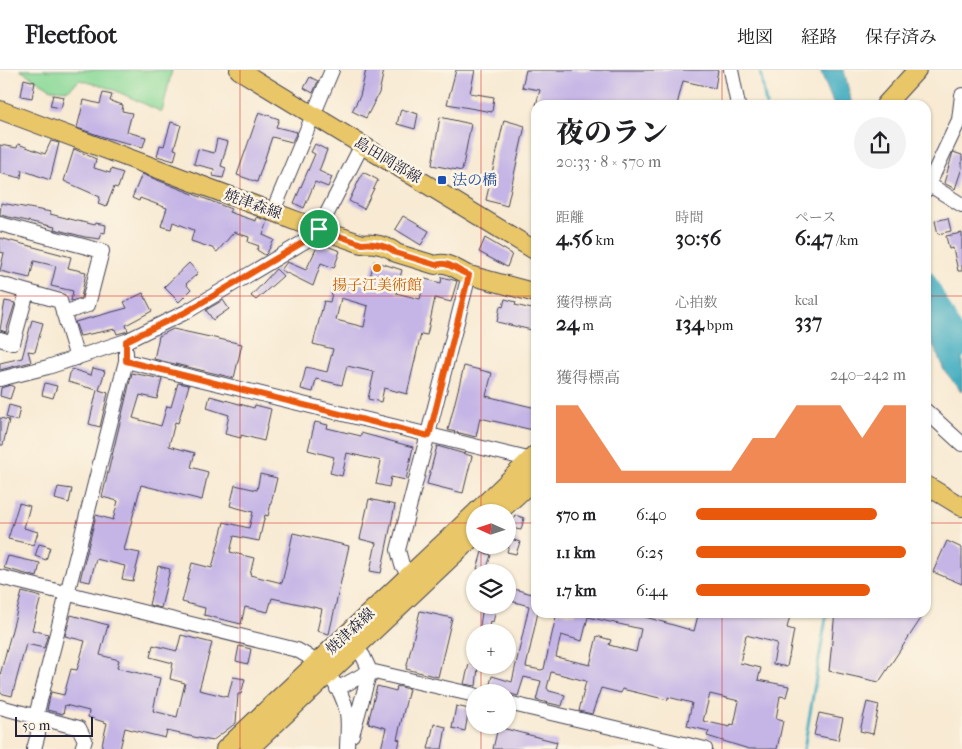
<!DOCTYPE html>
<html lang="ja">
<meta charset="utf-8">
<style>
body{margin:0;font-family:"IM FELL French Canon","Noto Serif JP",serif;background:#f2f2f2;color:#202124;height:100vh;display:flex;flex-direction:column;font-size:19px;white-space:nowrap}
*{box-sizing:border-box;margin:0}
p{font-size:16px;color:#757577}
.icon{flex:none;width:28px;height:28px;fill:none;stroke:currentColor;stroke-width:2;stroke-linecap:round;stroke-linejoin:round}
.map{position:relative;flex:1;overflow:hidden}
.details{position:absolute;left:531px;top:30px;width:400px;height:518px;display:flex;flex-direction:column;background:#fff;border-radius:15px;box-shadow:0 1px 4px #0004}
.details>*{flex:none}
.needle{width:32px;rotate:273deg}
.fabs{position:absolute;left:466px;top:434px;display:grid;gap:10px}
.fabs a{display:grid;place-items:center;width:50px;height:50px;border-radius:50%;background:#fff;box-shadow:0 1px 4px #0004;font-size:25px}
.scale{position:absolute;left:15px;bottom:12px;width:78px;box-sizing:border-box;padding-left:5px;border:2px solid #22223b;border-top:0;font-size:14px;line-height:18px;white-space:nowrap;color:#22223b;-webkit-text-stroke:4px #fcf5e5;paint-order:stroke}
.pin{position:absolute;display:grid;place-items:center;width:42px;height:42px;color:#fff;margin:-21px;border:2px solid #fff;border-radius:50%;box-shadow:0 1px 5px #0007}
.round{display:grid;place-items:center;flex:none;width:52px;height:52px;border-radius:26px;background:#f2f2f2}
.overview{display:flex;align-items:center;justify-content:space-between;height:85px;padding:0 25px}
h1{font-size:28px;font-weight:800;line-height:38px}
.figures{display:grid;grid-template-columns:repeat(3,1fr);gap:8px;height:85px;padding:5px 25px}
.figures div{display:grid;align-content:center}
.figures b{font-size:21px;font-weight:800}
.figures small{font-size:14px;font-weight:400}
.figures p{font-size:14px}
.chart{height:140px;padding:10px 25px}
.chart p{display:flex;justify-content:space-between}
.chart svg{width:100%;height:90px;margin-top:5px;fill:#ea580c;opacity:.7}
ul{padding:0 25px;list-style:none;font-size:16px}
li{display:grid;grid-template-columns:80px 60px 1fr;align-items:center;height:38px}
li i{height:12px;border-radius:6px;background:#ea580c}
header{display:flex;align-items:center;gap:30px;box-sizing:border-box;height:70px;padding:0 25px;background:#fff;border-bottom:1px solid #e0e0e0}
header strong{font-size:24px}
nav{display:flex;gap:28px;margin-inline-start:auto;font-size:18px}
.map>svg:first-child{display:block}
</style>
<header>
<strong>Fleetfoot</strong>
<nav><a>地図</a><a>経路</a><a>保存済み</a></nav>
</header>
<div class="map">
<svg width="962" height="679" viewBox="0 0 962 679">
<rect width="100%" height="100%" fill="#fcf5e5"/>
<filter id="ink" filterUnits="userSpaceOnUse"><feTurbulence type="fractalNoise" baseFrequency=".02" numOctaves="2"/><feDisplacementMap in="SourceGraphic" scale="10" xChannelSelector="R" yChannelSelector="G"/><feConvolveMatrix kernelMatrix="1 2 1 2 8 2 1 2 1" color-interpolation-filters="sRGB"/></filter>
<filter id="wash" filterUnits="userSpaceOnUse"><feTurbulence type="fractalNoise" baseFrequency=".0096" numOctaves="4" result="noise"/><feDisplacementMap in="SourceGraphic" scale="20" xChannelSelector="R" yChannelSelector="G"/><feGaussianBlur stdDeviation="1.12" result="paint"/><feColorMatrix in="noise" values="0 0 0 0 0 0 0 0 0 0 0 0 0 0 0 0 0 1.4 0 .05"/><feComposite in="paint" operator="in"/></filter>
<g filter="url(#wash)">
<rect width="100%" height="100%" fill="#f8ead3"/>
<path fill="#8ad998" stroke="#567e6a" d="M20 0H172L162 42 112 19 80 10 68 20 51 19Z"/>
<path fill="#42adc1" stroke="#32687e" d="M820 0H844L852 35H834Z
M926 216 949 271 962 286V322L944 300 926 259Z"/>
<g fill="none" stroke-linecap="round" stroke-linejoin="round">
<path stroke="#42adc1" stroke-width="3" d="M760 0 766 35
M804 679 827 542"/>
<path stroke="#42adc1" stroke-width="19" d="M926 210 962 278"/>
</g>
<g id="blocks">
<path fill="#c5b5e6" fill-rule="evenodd" d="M366 0H384L379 23 366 48 352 41 360 26Z
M456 0H475L470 23 494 27 492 42 447 34Z
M526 0H718L715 18 683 11 677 35H536L540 20 522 17Z
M310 7 318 11 313 23 304 18Z
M24 9 35 12 32 28 21 26Z
M103 23 112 25 110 31 123 35 122 41 132 43 127 62 146 67 143 77 107 68 77 58 84 30 100 34Z
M53 25 64 27 61 38 50 36Z
M401 39 418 44 415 59 397 54Z
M259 42 279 49 276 57 297 62 292 72 272 67 257 112 237 105Z
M440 47 471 54 462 101 432 95Z
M504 50 525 56 507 136 486 130Z
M171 52 181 55 174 79 177 80 174 91 157 86 160 75 164 76Z
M217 69 228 72 221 96 226 98 223 108 213 106 214 99 194 94 198 79 214 83Z
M51 71 59 73 50 110 22 100 21 108 0 103V75L17 78 18 74 45 84Z
M315 74 327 80 319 101 332 107 328 117 315 112 304 138 294 133 315 84 311 82Z
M74 79 96 89 94 98 110 103 111 99 123 103 118 118 114 117 106 137 98 134 100 127 64 111Z
M953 82 962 85V98L955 119 944 113Z
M363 102 378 110 364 139 349 131Z
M142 104 231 139 229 142 256 151 257 147 268 151 263 165 274 170 267 183 265 185 257 180 259 176 248 172 249 167 234 162 217 182 212 178 191 171 194 160 173 152 171 159 161 156 167 138 140 128 139 131 132 128Z
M1 133 51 142 50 144 94 155 95 153 106 155 105 163 102 162 100 169 85 167 54 159 55 157 0 145Z
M403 146 429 161 421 175 395 159Z
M948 148 951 161 938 164 935 151Z
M962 163V201H958L953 178 949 179 946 166Z
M0 168 71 187 68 198 86 202 81 228 71 231 73 221 51 216 56 196 34 191 30 208 0 201 4 183 0 182Z
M485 168 512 184 507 197 479 182Z
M319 173 340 181 334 198 321 193 313 216 281 200 287 192 306 200Z
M374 191 402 200 396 223 420 229 425 209 441 213 442 207 457 211 451 232 435 228 427 265 421 264 407 324 384 318 381 332 368 329 374 302 347 296 342 315 316 309 313 322 301 319 306 297 327 302 333 279 313 274 324 231 330 232 336 206 368 216ZM341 228 368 236 364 257 336 250Z
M189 193 198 203 186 214 191 220 179 232 164 217Z
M276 199 283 206 256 230 251 226Z
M143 223 152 241 126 255 128 261 117 264 115 259 80 266 75 252 127 238 124 232Z
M505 229 516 232 515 235 536 240V261L497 252 500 236 503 237Z
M223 230 229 239 213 250 206 240Z
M5 231 15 233 6 262 0 260Z
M32 250 43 253 35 282 28 281 31 292 0 300V293L22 288Z
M173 259 242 274 234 308 154 289 159 266Z
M464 296 492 303 486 326 536 338 533 360 480 348 476 367 448 360Z
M93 298 105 301 99 320 108 323 100 357 89 354 97 320 68 312 71 299 91 305Z
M132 303 162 309 157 329 140 325 133 348 161 356 167 336 171 337 178 313 189 315 178 353 175 352 169 376 195 383 191 397 208 402 202 430 141 415 124 480 140 483 133 511 122 509 125 496 96 489 90 512 80 510 96 445 113 450 118 431 102 427Z
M45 313 57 316 53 328 42 325Z
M10 315 14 317 10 329 0 326 1 318Z
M210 326 254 338 255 335 271 339 264 371 241 365V368L225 364 229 345 207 338Z
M9 335 20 338 17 351 6 347Z
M0 348 9 350 3 375H0Z
M315 352 328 355 327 358 361 366V363L413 377 406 410 391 407 389 417 376 414 381 391 347 383 342 406 330 403 334 387 308 380Z
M437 376 472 386 463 423 427 414Z
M260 404 277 408 268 446 265 445 259 471 234 466 230 482 254 488 250 505 282 513 293 463 349 476 329 564 317 561 322 539 272 528 268 542 245 537 241 554 204 545 205 538 182 532 192 493 212 498 224 452 249 458 253 442 230 436 235 415 257 420Z
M58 417 72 419 69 433 55 429Z
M369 429 395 435 381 503 370 501 376 473 360 469Z
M19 433 30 436 24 458 38 462 34 475 8 469Z
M515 445 524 448 521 460 511 458Z
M511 469 520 472 516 484 507 482Z
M947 471 962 478V514L933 502Z
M39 474 50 477 46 490 35 486Z
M482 482 491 485 486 501 477 499Z
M8 486 40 493 37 507 4 498Z
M158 496 170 499 161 538 149 535Z
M514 519 532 524 533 520H536L538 542 526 597 541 600 544 599 557 542 574 545 575 542H628L694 561 699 542H742L761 547 762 542H791L787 558 794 560 787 597 773 594 777 573 746 565 740 593 761 598 758 610 789 616 786 627 780 626 776 649 783 651 777 679H749L707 666 709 661 687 656 692 633 668 627V630L622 619 621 623 601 618 592 644 579 641 586 611 551 602 547 618 549 621 565 625 562 636 536 630 541 611 524 607 518 626 489 618 492 606 512 612 529 536 511 531ZM588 547 641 559 636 582 609 575 611 570 597 566 590 595 556 587 561 565 582 571ZM710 624 739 631 734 655 731 654 730 657 703 651Z
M22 522 41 527 32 560 48 564 44 578 26 574 12 626 0 623V605Z
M483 536 496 540 493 552 490 551 488 562H479Z
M420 541 452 548 438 607 406 599Z
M835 542H915L922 547 879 612 829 601Z
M71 545 108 555 100 585 119 590 117 598 160 608 153 641 177 647 185 613 170 609 173 593 150 587 153 575 177 581 181 565 212 573 199 620 228 627 233 607 245 609 241 624H238L236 653 212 671 167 661 165 668 125 658 120 679H101L107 653 88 647 89 641 65 635 63 644 47 640 51 622 64 625 71 599 77 600 85 571 65 566Z
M239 576 251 579 248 594 236 591Z
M469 594 478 597 476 616 464 614Z
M377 616 396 621 397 616 409 619 397 669 400 670 398 679H381L386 658 368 653Z
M867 632 879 635 873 664 860 661Z
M456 636 469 639 465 661 452 658Z
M819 643 843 648 838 670 814 665Z
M434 654 446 657 442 679H428Z
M498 657 557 672 555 679H493Z"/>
</g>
</g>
<g filter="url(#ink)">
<use href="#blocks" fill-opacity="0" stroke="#424052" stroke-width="1"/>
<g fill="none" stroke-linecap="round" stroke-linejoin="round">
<g stroke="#424052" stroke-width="16">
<path id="minor" d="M731 0 738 35
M930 115 962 135
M926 120 959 50 962 25
M273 141 332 0
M0 154 102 181 88 235 63 243
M0 214 60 231 77 288
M0 269 13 273 27 222
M126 291 536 391
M0 309 48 297 126 271 186 242 312 167 319 159 362 75
M926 341 962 374
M411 505 402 495 398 480 469 205
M0 507 297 580C321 592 342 616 347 643 349 654 347 668 347 679
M337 619 370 601 475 625
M508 633 705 679
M0 637 79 658 85 670 82 679
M352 665 370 601 363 586 355 578
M34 679 38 664 36 646 126 291V282"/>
</g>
<g stroke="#424052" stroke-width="20">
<path id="major" d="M239 0 536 181
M885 35 917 0
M0 40 319 159 362 174C372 172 389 176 396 183L435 195C448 190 457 201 469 205L536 223
M926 415 962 437
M476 442 536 384
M499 442 536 408
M225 679 475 443
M249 679 475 465"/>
</g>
<use href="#minor" stroke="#fff" stroke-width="14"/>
<use href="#major" stroke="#e9c769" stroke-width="18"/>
</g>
</g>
<g fill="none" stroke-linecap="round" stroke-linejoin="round" filter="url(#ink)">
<g stroke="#fff" stroke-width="10">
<path id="route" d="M319 159 362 174C372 172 389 176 396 183L436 195C448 190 457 201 469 205L429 366 126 291V271L186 242 312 167Z"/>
</g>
<use href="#route" stroke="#ea580c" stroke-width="6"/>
</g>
<path fill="none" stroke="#d62828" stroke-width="1" stroke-opacity="0.55" d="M240 0V679M481 0V442M722 0V35M0 226H536M926 226H962M0 453H475M508 453H536M926 453H962M481 475V502M481 535V562M722 542V679M481 595V622M481 655V679"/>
<rect fill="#1a4fb4" stroke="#fcf5e5" stroke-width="2" x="437" y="105" width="10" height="10" rx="2.5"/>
<circle fill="#e8710a" stroke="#fcf5e5" stroke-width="2" cx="377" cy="198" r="5"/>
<g text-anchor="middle" stroke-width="5" stroke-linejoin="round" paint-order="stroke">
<g font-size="15" fill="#22223b" stroke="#fcf5e5">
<text transform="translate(388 90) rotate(31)" y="5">島田岡部線</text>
<text transform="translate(253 134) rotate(20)" y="5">焼津森線</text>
<text transform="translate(350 561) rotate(-43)" y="5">焼津森線</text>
</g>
<g font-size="15" fill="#164399" stroke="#fcf5e5" text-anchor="start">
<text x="452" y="115">法の橋</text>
</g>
<g font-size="15" fill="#c56008" stroke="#fcf5e5">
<text x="377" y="220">揚子江美術館</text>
</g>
</g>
</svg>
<div class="fabs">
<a><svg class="needle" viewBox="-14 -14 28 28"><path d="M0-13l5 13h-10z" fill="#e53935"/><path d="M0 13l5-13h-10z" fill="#757577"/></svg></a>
<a><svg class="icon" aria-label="layers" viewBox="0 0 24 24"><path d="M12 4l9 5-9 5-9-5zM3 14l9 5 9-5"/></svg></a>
<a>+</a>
<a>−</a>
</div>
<div class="scale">50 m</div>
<div class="pin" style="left:319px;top:159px;background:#1e9e55"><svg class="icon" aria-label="arrive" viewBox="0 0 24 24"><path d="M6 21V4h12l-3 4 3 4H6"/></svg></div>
<section class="details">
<div class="overview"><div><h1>夜のラン</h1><p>20:33 · 8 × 570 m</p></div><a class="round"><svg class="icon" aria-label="share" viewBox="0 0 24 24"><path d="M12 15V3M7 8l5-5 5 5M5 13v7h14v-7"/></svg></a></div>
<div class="figures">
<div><p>距離</p><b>4.56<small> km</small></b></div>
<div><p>時間</p><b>30:56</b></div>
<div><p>ペース</p><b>6:47<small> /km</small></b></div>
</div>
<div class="figures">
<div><p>獲得標高</p><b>24<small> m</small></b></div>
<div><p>心拍数</p><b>134<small> bpm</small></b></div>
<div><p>kcal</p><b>337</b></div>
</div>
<div class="chart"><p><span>獲得標高</span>240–242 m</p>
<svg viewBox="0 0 160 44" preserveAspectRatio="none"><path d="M0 44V6L10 6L20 22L30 38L40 38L50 38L60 38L70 38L80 38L90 22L100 22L110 6L120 6L130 6L140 22L150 6L160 6V44z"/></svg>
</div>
<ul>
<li><b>570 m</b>6:40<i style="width:86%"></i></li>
<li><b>1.1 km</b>6:25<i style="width:100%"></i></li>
<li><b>1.7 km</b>6:44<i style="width:83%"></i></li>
</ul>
</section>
</div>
